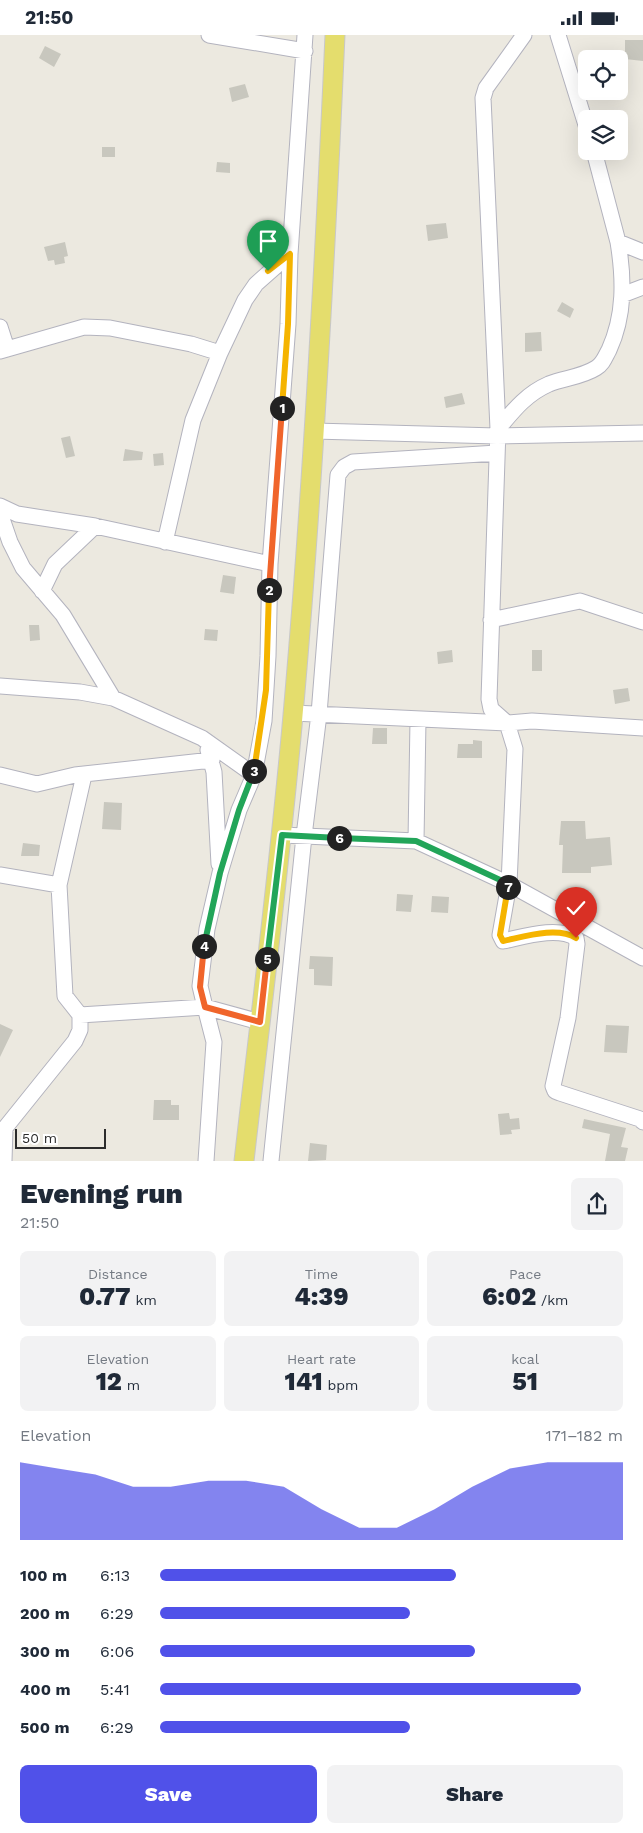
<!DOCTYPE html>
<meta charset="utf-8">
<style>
body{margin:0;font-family:"Work Sans",sans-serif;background:#f2f2f3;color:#1f2937;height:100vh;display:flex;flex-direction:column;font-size:19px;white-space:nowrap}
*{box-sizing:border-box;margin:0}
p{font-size:16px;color:#747a83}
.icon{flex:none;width:28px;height:28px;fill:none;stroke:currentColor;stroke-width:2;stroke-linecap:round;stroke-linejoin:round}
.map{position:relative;height:1126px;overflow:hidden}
.sheet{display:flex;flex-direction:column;background:#fff;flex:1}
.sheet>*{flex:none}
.tools{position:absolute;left:578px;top:15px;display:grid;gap:10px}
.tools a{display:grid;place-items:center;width:50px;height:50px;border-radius:8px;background:#fff;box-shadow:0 5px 20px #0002;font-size:25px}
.scale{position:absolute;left:15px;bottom:12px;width:91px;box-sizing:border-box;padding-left:5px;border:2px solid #2c2c2c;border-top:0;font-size:14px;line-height:18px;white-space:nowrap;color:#2c2c2c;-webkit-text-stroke:4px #fff;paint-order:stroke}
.pin{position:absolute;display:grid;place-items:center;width:42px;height:42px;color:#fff;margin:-51px -21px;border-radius:50% 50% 50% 0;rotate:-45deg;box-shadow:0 0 5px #0007}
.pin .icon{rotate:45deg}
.km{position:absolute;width:25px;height:25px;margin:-12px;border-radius:50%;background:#222;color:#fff;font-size:14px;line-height:25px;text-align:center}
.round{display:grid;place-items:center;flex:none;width:52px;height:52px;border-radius:8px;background:#f2f2f3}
.headline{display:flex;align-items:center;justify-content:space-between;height:85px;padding:0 20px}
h1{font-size:28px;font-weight:800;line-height:38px}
.stats{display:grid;grid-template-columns:repeat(3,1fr);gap:8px;height:85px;padding:5px 20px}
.stats div{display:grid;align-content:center;border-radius:8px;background:#f2f2f3;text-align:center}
.stats b{font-size:25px;font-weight:800}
.stats small{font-size:14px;font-weight:400}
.stats p{font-size:14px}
.chart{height:140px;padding:10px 20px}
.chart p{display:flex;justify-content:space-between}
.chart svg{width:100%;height:90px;margin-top:5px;fill:#5051e9;opacity:.7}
.primary-button{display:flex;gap:10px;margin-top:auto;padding:10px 20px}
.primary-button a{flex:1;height:58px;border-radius:8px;background:#5051e9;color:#fff;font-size:20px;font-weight:800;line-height:58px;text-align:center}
.primary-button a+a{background:#f2f2f3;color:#1f2937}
ul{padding:0 20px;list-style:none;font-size:16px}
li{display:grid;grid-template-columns:80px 60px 1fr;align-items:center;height:38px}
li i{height:12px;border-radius:6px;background:#5051e9}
.status{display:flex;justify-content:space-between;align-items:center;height:35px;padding:0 25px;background:#fff;direction:ltr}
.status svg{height:14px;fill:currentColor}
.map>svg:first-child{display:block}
</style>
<div class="status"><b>21:50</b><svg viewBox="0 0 49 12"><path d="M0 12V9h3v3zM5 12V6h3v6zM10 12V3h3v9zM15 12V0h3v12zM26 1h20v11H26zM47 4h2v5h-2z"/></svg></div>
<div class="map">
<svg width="643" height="1126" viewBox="0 0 643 1126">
<rect width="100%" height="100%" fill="#ece9e0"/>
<path fill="#c8c7be" d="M625 5H643V26L625 24Z
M45 11 61 19 54 32 39 23Z
M245 49 249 62 232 67 229 53Z
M102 112H115V122H102Z
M217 127 230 128V138L216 137Z
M446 188 448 203 428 206 426 190Z
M65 207 68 221 64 222 65 228 55 230 54 225 48 226 44 212Z
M562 267 574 274 570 283 557 276Z
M541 297 542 316 525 317V298Z
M462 358 465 369 446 373 444 362Z
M70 401 75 421 66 423 61 403Z
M125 414 143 417 142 425 123 426Z
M163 418 164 430 154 431 153 419Z
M223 540 236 542 234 559 220 557Z
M29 590H39L40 605 30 606Z
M205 594 218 595 217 606 204 605Z
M452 615 453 627 438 629 437 617Z
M532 615H542V636H532Z
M628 653 630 666 615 669 613 655Z
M373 693H387V709H372Z
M473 705 482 706V723H457L458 709H473Z
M104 767 122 768 121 795 102 794Z
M561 786H585L586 804 610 802 612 830 591 832V838H562L563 810H559Z
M23 808 40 810 39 821H21Z
M397 859 413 860 411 877 396 876Z
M432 861 449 862 448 878 431 877Z
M310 921 333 922 332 951 314 950V934H309Z
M0 989 13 995 0 1022Z
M606 990 629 991 627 1018 604 1017Z
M154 1065H171V1070H179V1085H153Z
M509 1078 510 1084 519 1083 520 1094 511 1095 512 1099 500 1100 498 1079Z
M584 1084 626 1093 621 1112 628 1113 625 1126H605L610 1099 582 1093Z
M310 1108 327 1110 326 1125 308 1126Z"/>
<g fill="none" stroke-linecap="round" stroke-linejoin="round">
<g stroke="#b3b3be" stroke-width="17">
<path id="minor" d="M209 0 305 16
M524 0 486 53 483 63 498 394 489 664 491 674 507 688 515 714 509 849 500 900 503 906C523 902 557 891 576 903L577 909 568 983 553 1051 555 1056 560 1058 640 1084 643 1087
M558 0 586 90
M594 116 618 207 643 217
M622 260 643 252
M0 292 7 314
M0 316 84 292 110 293 191 309 220 318
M498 394C513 376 526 359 549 349 564 343 582 342 596 333 603 329 605 322 609 315 625 280 624 244 618 207
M314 396 497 401 643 398
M0 471 17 479 95 491 270 529
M0 478 10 507 23 533 63 580 113 663
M165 507 193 385 220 318 245 265 256 249 290 219
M42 556 55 529 95 491
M491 585 580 566 643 587
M0 651 80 657 113 663 202 703 254 740
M293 678 507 688 532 686 643 693
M208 715 214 737 219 829
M0 740 37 749 75 740 212 725
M84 740 59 850 65 961 80 980 205 972 214 1007 206 1126
M282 800 416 806 509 849 643 923
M416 806 418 685
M0 840 59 850
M260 987 205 972 200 951 207 894 220 838 239 775 254 740 264 686 268 621 270 529 288 289 290 219 305 0
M4 1126 5 1093 75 1006 80 995V980
M271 1126 304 801 319 679 338 440 344 432 353 427 497 418"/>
</g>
<g stroke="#c8c8c8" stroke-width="21">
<path id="major" d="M244 1126C261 977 280 829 293 680 313 454 325 227 335 0"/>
</g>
<use href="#minor" stroke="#fff" stroke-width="15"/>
<use href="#major" stroke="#e4dd6d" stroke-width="19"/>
</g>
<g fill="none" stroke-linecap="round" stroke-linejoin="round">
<g stroke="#fff" stroke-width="10">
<path id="split-1" d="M268 236 290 219 288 289 282 373"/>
</g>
<g stroke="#fff" stroke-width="10">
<path id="split-2" d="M269 555 282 373"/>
</g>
<g stroke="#fff" stroke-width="10">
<path id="split-3" d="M254 736 266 655 269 555"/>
</g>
<g stroke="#fff" stroke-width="10">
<path id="split-4" d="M204 911 220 838 239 775 254 736"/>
</g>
<g stroke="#fff" stroke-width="10">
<path id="split-5" d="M204 911 200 952 205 972 260 987 267 924"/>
</g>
<g stroke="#fff" stroke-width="10">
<path id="split-6" d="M267 924 282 800 339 803"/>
</g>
<g stroke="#fff" stroke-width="10">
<path id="split-7" d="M339 803 416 806 509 849 508 852"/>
</g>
<g stroke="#fff" stroke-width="10">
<path id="split-8" d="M508 852 500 900 503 906C523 902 557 891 576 903"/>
</g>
<use href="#split-1" stroke="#f5b400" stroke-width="6"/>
<use href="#split-2" stroke="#f0652b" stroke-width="6"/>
<use href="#split-3" stroke="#f5b400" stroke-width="6"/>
<use href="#split-4" stroke="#22a559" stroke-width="6"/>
<use href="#split-5" stroke="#f0652b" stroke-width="6"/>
<use href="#split-6" stroke="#22a559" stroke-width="6"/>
<use href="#split-7" stroke="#22a559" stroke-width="6"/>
<use href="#split-8" stroke="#f5b400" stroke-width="6"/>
</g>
</svg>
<div class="tools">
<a><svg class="icon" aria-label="locate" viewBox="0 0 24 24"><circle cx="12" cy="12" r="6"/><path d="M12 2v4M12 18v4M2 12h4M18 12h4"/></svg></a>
<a><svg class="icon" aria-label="layers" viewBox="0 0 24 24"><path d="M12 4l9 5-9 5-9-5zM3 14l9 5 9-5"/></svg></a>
</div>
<div class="scale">50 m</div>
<div class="pin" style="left:268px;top:236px;background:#1e9e55"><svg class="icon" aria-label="arrive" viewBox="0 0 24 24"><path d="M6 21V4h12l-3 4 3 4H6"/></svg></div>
<div class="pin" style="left:576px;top:903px;background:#d93025"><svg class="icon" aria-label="check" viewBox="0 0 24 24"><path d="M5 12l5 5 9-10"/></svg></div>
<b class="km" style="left:282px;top:373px">1</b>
<b class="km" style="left:269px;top:555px">2</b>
<b class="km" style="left:254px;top:736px">3</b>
<b class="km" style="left:204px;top:911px">4</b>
<b class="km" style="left:267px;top:924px">5</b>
<b class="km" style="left:339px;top:803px">6</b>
<b class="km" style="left:508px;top:852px">7</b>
</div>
<section class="sheet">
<div class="headline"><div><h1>Evening run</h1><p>21:50</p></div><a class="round"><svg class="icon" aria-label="share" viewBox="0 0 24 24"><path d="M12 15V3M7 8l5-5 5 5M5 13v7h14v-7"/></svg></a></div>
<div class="stats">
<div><p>Distance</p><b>0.77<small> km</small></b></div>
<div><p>Time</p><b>4:39</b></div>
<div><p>Pace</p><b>6:02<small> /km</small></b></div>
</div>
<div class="stats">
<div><p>Elevation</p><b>12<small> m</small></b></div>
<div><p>Heart rate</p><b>141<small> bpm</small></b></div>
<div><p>kcal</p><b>51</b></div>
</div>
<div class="chart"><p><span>Elevation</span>171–182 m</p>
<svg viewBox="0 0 160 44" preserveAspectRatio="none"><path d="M0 44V6L10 9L20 12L30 18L40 18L50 15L60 15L70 18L80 29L90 38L100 38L110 29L120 18L130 9L140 6L150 6L160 6V44z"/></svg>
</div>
<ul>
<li><b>100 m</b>6:13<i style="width:64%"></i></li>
<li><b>200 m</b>6:29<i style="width:54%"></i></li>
<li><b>300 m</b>6:06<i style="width:68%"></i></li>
<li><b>400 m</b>5:41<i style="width:91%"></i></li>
<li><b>500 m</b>6:29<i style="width:54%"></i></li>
</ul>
<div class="primary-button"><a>Save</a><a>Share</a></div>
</section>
